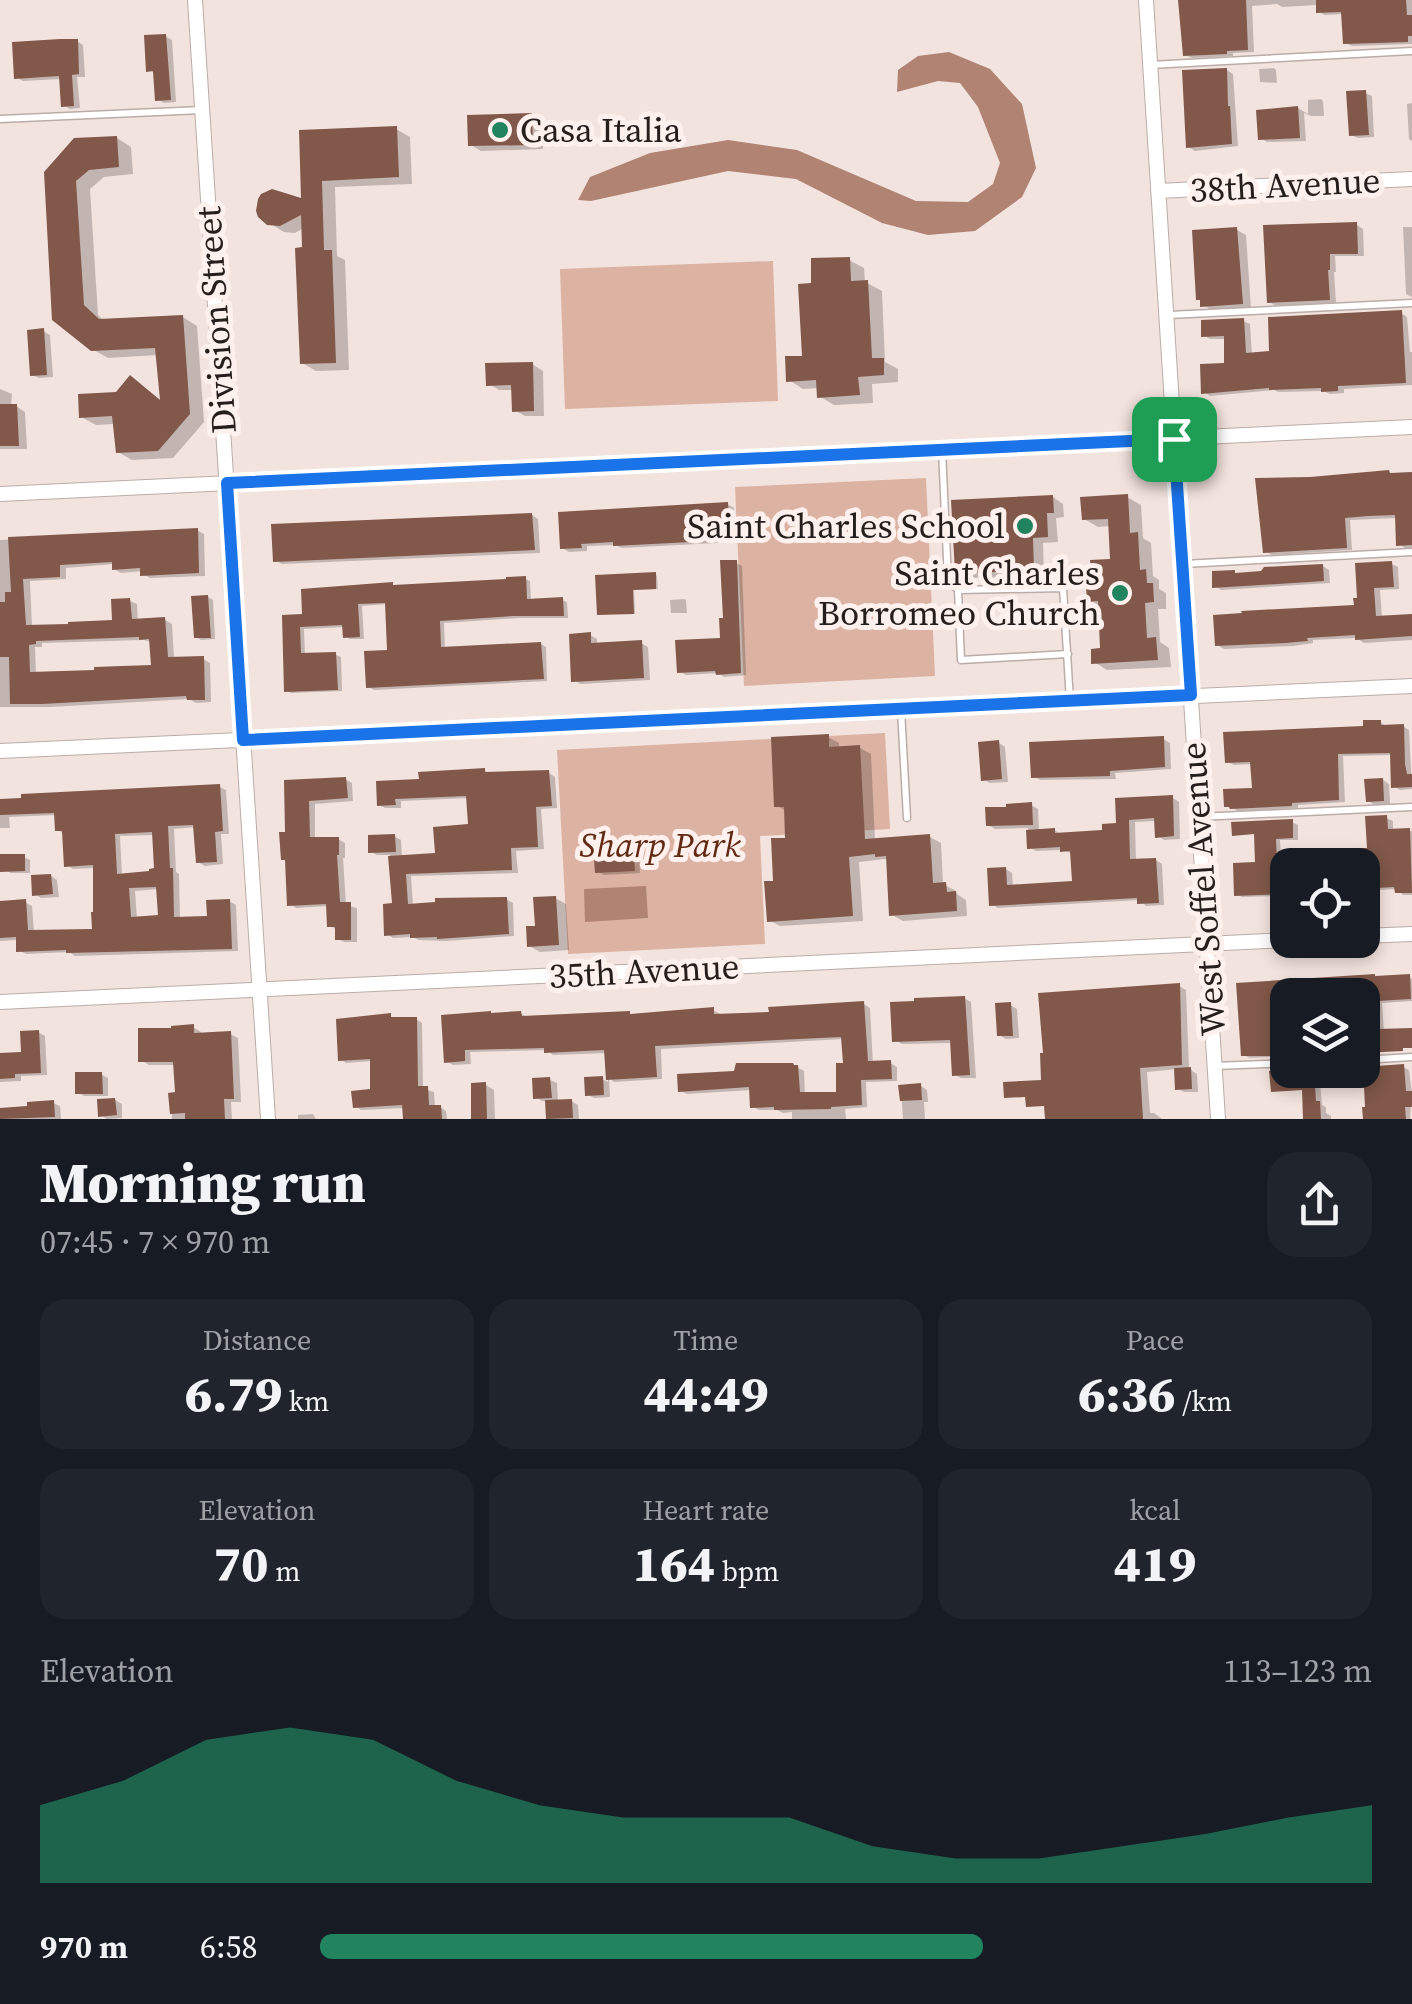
<!DOCTYPE html>
<meta charset="utf-8">
<style>
body{margin:0;font-family:"Source Serif 4",serif;background:#20242c;color:#f1f3f6;height:100vh;display:flex;flex-direction:column;font-size:38px;white-space:nowrap}
*{box-sizing:border-box;margin:0}
p{font-size:32px;color:#9ea1a6}
.icon{flex:none;width:55px;height:55px;fill:none;stroke:currentColor;stroke-width:2;stroke-linecap:round;stroke-linejoin:round}
.map{position:relative;height:1119px;overflow:hidden}
.side{display:flex;flex-direction:column;background:#171b24;flex:1}
.side>*{flex:none}
.fabs{position:absolute;left:1270px;top:848px;display:grid;gap:20px}
.fabs a{display:grid;place-items:center;width:110px;height:110px;border-radius:20px;background:#171b24;box-shadow:0 5px 15px #0003;font-size:50px}
.pin{position:absolute;display:grid;place-items:center;width:85px;height:85px;color:#fff;margin:-42px;border-radius:20px;box-shadow:0 5px 15px #0006}
.round{display:grid;place-items:center;flex:none;width:105px;height:105px;border-radius:30px;background:#20242c}
.summary{display:flex;align-items:center;justify-content:space-between;height:170px;padding:0 40px}
h1{font-size:55px;font-weight:800;line-height:75px}
.figures{display:grid;grid-template-columns:repeat(3,1fr);gap:15px;height:170px;padding:10px 40px}
.figures div{display:grid;align-content:center;border-radius:25px;background:#20242c;text-align:center}
.figures b{font-size:50px;font-weight:800}
.figures small{font-size:28px;font-weight:400}
.figures p{font-size:28px}
.chart{height:280px;padding:20px 40px}
.chart p{display:flex;justify-content:space-between}
.chart svg{width:100%;height:180px;margin-top:10px;fill:#21845e;opacity:.7}
ul{padding:0 40px;list-style:none;font-size:32px}
li{display:grid;grid-template-columns:160px 120px 1fr;align-items:center;height:75px}
li i{height:25px;border-radius:12px;background:#21845e}
.map>svg:first-child{display:block}
</style>
<div class="map">
<svg width="1412" height="1119" viewBox="0 0 1412 1119">
<rect width="100%" height="100%" fill="#f3e3de"/>
<path fill="#dcb2a2" d="M773 261 778 401 565 409 560 269Z
M926 478 935 676 744 686 735 487Z
M885 733 890 829 760 836 765 944 568 954 557 750Z"/>
<path fill="#b08373" d="M949 52 990 69 1022 104 1036 168 1022 197 975 231 928 235 882 223 796 179 728 171 591 201 578 200 590 177 650 153 728 140 797 150 916 201 968 202 993 184 1000 163 978 107 960 83 938 81 897 92 898 70 918 56Z
M646 886 648 918 585 922 584 889Z"/>
<path fill="#0003" fill-rule="evenodd" d="M1181 0H1412V44L1352 46 1345 43 1343 14 1325 15 1319 12 1318 5 1282 7 1277 4 1252 6 1254 52 1233 53V56L1192 58 1186 55Z
M165 36 172 40 176 102 164 103 157 99 156 74 149 70Z
M77 41 83 45 85 77H77L80 108 70 109 63 105 61 79 23 81 16 77Z
M1274 68 1276 70 1277 83 1260 82 1259 69Z
M1227 70 1233 74 1238 146 1195 151 1188 147Z
M1365 93 1372 96 1374 137 1358 138 1351 135Z
M1321 99 1323 101 1324 116H1311L1304 113 1306 141 1267 142 1260 138 1298 108 1308 114V100Z
M1412 103V141L1409 139 1407 104Z
M532 115 542 122 543 149 481 151 471 145Z
M396 129 410 137 412 184 335 187 337 256 345 260 349 370 316 371 302 363 304 228 295 233 284 232 269 223 304 201 301 133Z
M117 138 131 147 133 174 104 177 90 189 98 315 104 321 183 317 197 326 204 422 173 458 132 460 118 452 115 424 96 425 81 417 118 394 130 378 162 401 158 355 108 358 92 349 46 172Z
M1357 225 1363 229 1364 256H1335L1336 272H1334L1336 303 1276 306 1269 302Z
M1403 227H1412V297L1406 294Z
M1237 230 1246 235 1251 308 1212 310 1203 305Z
M849 260 864 268 865 282 882 291 885 362 898 369V382L872 384 873 403 834 405 819 396V388L803 389 789 380 804 358 814 285Z
M1401 313 1407 317 1410 352H1412V385L1344 389V393L1330 394 1323 391 1278 392 1274 390 1210 396 1204 392 1227 365 1226 339H1210L1203 335 1243 321 1250 324 1252 355 1272 354Z
M43 331 50 335 53 377 39 378 32 375Z
M532 364 543 371 544 416H525L514 410V390H499L489 384Z
M0 389 12 394 11 407 16 406 25 412 27 449H0Z
M1412 475V548H1405L1399 544 1397 518 1350 520 1352 550 1272 555 1265 551 1394 476Z
M1053 497 1063 504 1064 517 1056 518 1058 542 1043 543 1044 576 968 578 957 572Z
M1127 497 1141 505 1143 538 1151 543 1153 576 1159 580V589L1166 593V609H1158L1160 642 1169 648 1171 667 1107 670 1094 662 1103 650 1101 607 1090 600 1094 588 1113 562 1111 526 1098 527 1084 519Z
M727 504 734 508 735 542 622 548 615 545 587 546V551L569 552 562 548Z
M532 515 538 519 540 553 282 564 275 560Z
M197 530 204 534 205 576 150 578 143 574V571L121 573 114 569V564L66 568V579L30 581 32 627 115 622 130 601 137 604 138 622 165 620 172 624 174 659H203L210 663 211 702 196 703 189 699 51 707H0V540ZM144 640 152 642 153 667 36 674 35 647H42V643Z
M736 563 742 566 746 675 724 677 718 673 686 675 680 672 723 640Z
M1392 564 1398 567 1399 589 1380 590 1382 618 1412 617V640L1364 643 1356 638 1313 640V643L1293 646 1224 649 1217 645 1356 607Z
M1323 566 1329 570 1330 583 1221 590 1215 586 1239 575Z
M655 574 657 576 658 589 634 590 635 614H599L598 578Z
M525 579 530 581 531 601 562 600 567 602 568 618H519L444 623 445 649 541 644 546 647 547 681 374 690 369 687 389 652 387 604 362 606 364 639H350L345 636V627L304 629 305 656 336 655 341 657 342 691 291 693 286 690 285 617 305 616 396 587Z
M208 597 213 600 215 639 201 640 196 637Z
M684 599 686 600 687 613H671L670 600Z
M590 635 597 639V645L641 643 648 647 650 680 580 684 574 680Z
M1380 722 1386 726H1403L1409 730 1412 789 1400 790 1393 786V755L1343 756 1345 802 1298 805V808L1238 811 1227 805 1254 790 1253 764 1234 765 1228 762 1366 728Z
M828 737 839 743V749L860 748 871 754 875 841 930 837 941 843 943 884 956 891 957 894 966 900 967 916 903 921 892 915 889 862 885 859 859 862 863 921 780 926 769 920 776 883 788 840 786 811 777 806Z
M1163 739 1170 743 1171 769 1115 773 1116 779 1040 780 1033 776Z
M999 743 1005 747 1008 782 990 783 983 779Z
M484 770 490 774 549 773 555 777 557 808 541 809 544 849 516 851 518 873 411 876 413 906 506 899 513 903 514 936 446 941 419 940 412 937 393 938 387 934 394 906 390 855H377L371 852 394 836 401 840 402 857 437 855 470 827 469 798 401 801V808H385L379 805 421 781Z
M345 779 352 783 353 801 315 804V840L338 839 345 843V858H343L346 905 357 908V942H344L337 939V930L329 925V906L296 908 290 904 286 782Z
M1383 780 1389 784 1390 804 1375 805 1368 801Z
M220 787 226 790 229 834H221L223 864 205 866 198 862 196 827 174 829 176 872 179 874 180 920 209 918 229 901 236 905 238 951 75 956 69 952 26 954 19 950 18 940 0 941V903L25 902 32 906 34 932 94 931 96 868 73 869 67 865 64 834 58 830 57 815 9 817 10 828H0V801ZM154 835 157 871 122 876 120 836ZM159 889 160 918 137 919 135 891Z
M1173 798 1179 802 1180 839 1164 840 1158 836 1157 821 1135 822 1136 862 1156 860 1162 864 1164 905 1146 906 1139 900 998 908 991 904 1006 869 1012 873 1013 888 1075 883 1073 854 1062 850 1036 851 1029 847 1028 828 995 829 988 825 1031 805 1038 809 1039 831 1054 830 1063 835 1105 833 1119 826 1117 800Z
M1386 818 1393 821V832L1412 831V895H1403L1397 889 1362 891V865H1335L1363 863Z
M1292 822 1298 825V840H1280L1282 869 1288 868V896L1242 897 1236 894 1258 865 1256 836Z
M633 844 639 848 640 873 604 875 597 871Z
M24 857 30 860V873H11L5 870Z
M51 876 57 880 59 897 41 898 35 894Z
M555 898 566 904 569 950 540 952 529 946Z
M1409 977 1412 979V1001L1382 1003 1384 1032 1412 1030V1046L1362 1051V995H1288V1042H1284V1056L1250 1058 1243 1055 1239 985Z
M1179 986 1186 990 1189 1069 1197 1074 1198 1092H1184L1177 1088V1069L1147 1072 1150 1113H1154L1162 1119H1048Z
M964 998 971 1002 976 1078H961L955 1075 953 1043 902 1044 895 1040Z
M864 1004 870 1008 873 1064 890 1063 897 1067V1081L866 1082 867 1107 845 1109 846 1119H792V1112L783 1113 777 1110H759L753 1107 752 1090 687 1094 681 1091 793 1065 804 1071 805 1095H838L845 1065 844 1039 661 1049 662 1079 614 1082 609 1078 610 1097 594 1098 587 1094 602 1079 608 1082 607 1053 553 1055 547 1050 470 1052 471 1064 453 1065 446 1061 521 1014 529 1018 635 1017 713 1010 720 1014V1016Z
M1010 1005 1017 1009 1019 1038 1006 1039 999 1035Z
M390 1016 396 1020 416 1019 422 1023 423 1089 434 1092 435 1108 440 1107 446 1111 447 1119H405V1108L361 1110 355 1106 373 1092 372 1061 346 1063 340 1059Z
M193 1027 201 1032V1035L230 1034 238 1038 241 1102H231L232 1119H172L171 1095H177L175 1065H149L141 1060Z
M38 1032 45 1036 47 1075 21 1076V1081L0 1082V1056L23 1054Z
M1403 1067 1409 1070 1412 1093 1410 1119H1365Z
M1304 1070H1319L1322 1105 1326 1107V1113L1331 1116V1119H1306Z
M102 1075 108 1078V1096H84L77 1092Z
M550 1080 557 1083 558 1102 571 1101 578 1105 579 1119H548L547 1101H542L535 1097Z
M486 1085 494 1090 495 1119H474Z
M921 1086 927 1090 928 1102H924L925 1119H903L901 1087Z
M115 1100 122 1104V1118L107 1119 100 1115Z
M53 1103 60 1106 61 1119H0V1110Z
M313 1114 316 1119H298V1115Z"/>
<path fill="#815849" fill-rule="evenodd" d="M1178 0H1246L1248 50 1227 51V54L1183 56Z
M1316 0H1406L1407 15H1412V36H1408V42L1343 44 1341 12 1316 13Z
M166 34 171 100 155 101 153 71 146 72 144 35Z
M60 39H78L79 74 72 75 74 106 61 107 59 76 14 79 12 42Z
M1227 68 1228 106H1230L1232 144 1186 148 1182 70Z
M1366 90 1369 135 1349 136 1346 91Z
M1298 106 1300 138 1258 140 1256 110Z
M532 113 533 145 468 146 467 115Z
M397 126 399 177 322 181 324 250H332L336 363 300 364 295 248 302 247 301 215 280 226 267 225 258 217 256 211 258 199 261 194 272 189 301 198 299 130Z
M117 136 119 167 89 170 76 181 84 305 99 319 183 315 190 414 158 451 116 453 112 416 79 418 78 394 116 392 130 375 160 400 155 348 91 351 52 320 44 172 74 138Z
M1357 222 1358 254H1330V270H1328L1330 300 1267 303 1263 225Z
M1237 227 1243 304 1200 307V300H1196L1192 230Z
M850 257 851 281 868 280 872 358H884V375L858 377 860 395 817 398 816 380 786 382 785 356H802L798 284 811 283V258Z
M1402 310 1406 383 1338 386V391L1321 392V388L1269 390V388L1201 394 1200 364 1224 363V336L1201 337V320L1244 318 1246 353 1269 351 1268 317Z
M44 328 47 375 30 376 27 330Z
M533 362 534 411 512 412 511 385 486 386 485 363Z
M0 404H17L19 446H0Z
M1389 470 1390 473 1412 472V545L1396 546 1395 515 1368 516 1345 518 1347 548 1263 553 1255 478 1310 477Z
M1128 494 1130 533 1138 532 1140 570 1146 569 1147 583H1153L1154 602 1145 603 1147 638 1156 637 1158 660 1091 664V649L1100 648 1098 601 1087 602 1086 586 1092 585 1090 560 1110 559 1108 519 1082 520 1080 497Z
M1053 495 1054 513H1047L1048 537 1033 538 1034 571 955 573 951 500Z
M728 502 730 540 613 546V542L581 544 582 548 560 549 558 512Z
M532 513 535 550 273 562 271 524Z
M198 528 199 573 140 576V568L112 570V562L60 565V577L23 579 26 625 68 624V622L112 620 111 599 130 598 132 619 165 617 168 657 204 656 205 700H187L186 696 42 704H10L9 657H0V602H5V592H11L8 537ZM139 637V640L149 639 151 665 94 667V670L30 672 29 645 36 644V641Z
M720 560H737L741 673 716 675 715 671 677 673 675 640 720 638 719 618H723Z
M1392 561 1394 587 1374 588 1376 616 1412 614V636L1355 640V635L1307 638 1308 641 1285 643 1215 646 1213 615 1242 613 1241 611 1354 605 1353 598H1357L1355 563Z
M1323 564 1324 581 1212 588V571L1235 570V573L1261 571 1264 567Z
M656 572V589L633 590 634 614 597 615 595 575Z
M526 576 527 599 563 597 564 616H513L440 621 441 647 541 642 544 679 366 688 364 651 387 650 385 603 358 604 360 637 343 638 342 625 300 627 301 653 336 652 338 690 284 692 282 615 302 614 301 589 393 582V585L506 579V577Z
M208 595 211 638H194L191 596Z
M591 632V643L642 640 644 678 571 682 569 634Z
M1363 720H1381V725L1404 724 1405 764 1407 774H1412V787L1391 788 1390 753 1338 754 1339 800 1292 803V806L1230 809 1229 807H1224L1223 789 1252 788 1250 762 1225 763 1223 732 1363 726Z
M829 734V747L860 745 865 839 930 834 933 883 946 882 947 892 956 891 957 911 889 916 886 856 875 857V854L849 857 853 916 767 922 764 881H773L771 838H785L784 807H774L771 737Z
M1164 736 1165 767 1110 771V776L1031 778 1029 742Z
M999 740 1002 779 981 781 978 742Z
M485 768V772L549 770 552 806 536 807 538 847 511 848 512 870 406 874 408 904 435 902V898L507 897 509 934 437 939V937L410 938V934L384 936 383 904 392 903 388 856 435 853 433 827 468 824 466 796 395 799 396 805 377 806 376 781 419 779 418 772Z
M346 777 348 798 309 801 310 837H339V855H337L340 902H351V940H335V927H327L326 904 287 906 285 860H281L279 832H285L284 780Z
M1383 778 1384 801 1366 802 1364 779Z
M220 784 223 831 215 832 217 862 196 863 193 825 168 826 170 868H173L174 917 207 916 206 900 230 899 232 949 66 953V950L16 952V937L0 938V901L26 899 28 930 92 929 91 912H93V865L64 867 62 831H55L54 813 0 815V799L21 798V794ZM152 832 154 868 149 869V871L117 874 115 834ZM156 887 158 915 131 917 129 888Z
M1173 795 1174 836 1155 838 1154 818 1129 820 1130 859 1156 858 1159 903 1137 904V898L989 906 987 868 1006 867 1007 885 1072 881 1070 851 1060 852V847L1027 849 1026 830 1055 828V833L1102 830V824L1116 823 1115 798Z
M1032 802 1033 825 986 826 985 807H1006V804Z
M1387 815 1388 829 1410 828 1412 893H1395L1394 887 1362 889V865H1360L1359 848H1367L1365 816Z
M1293 819V838L1276 839 1277 866H1288V894L1234 896 1233 863 1255 862 1254 834 1232 836 1231 822Z
M395 834 396 852 368 853V835Z
M633 842 635 871 595 873 593 844Z
M0 854H25V871L0 872Z
M51 874 53 894 32 896 31 875Z
M556 896 559 945 527 947 526 926H535L533 897Z
M1375 974V976L1410 974 1411 999 1377 1001 1378 1029 1412 1028V1048H1403V1051L1362 1053V995H1288V1007H1285L1288 1056H1241L1236 983Z
M1180 983 1182 1065 1140 1068 1143 1119H1045L1044 1106 1026 1107 1025 1097 1004 1098 1003 1082 1041 1080 1040 1053H1043L1038 993Z
M965 996 970 1075 952 1076 950 1040 892 1042 890 1002 914 1001V998Z
M864 1001 868 1061 891 1060 892 1079 861 1080 862 1105 831 1107V1109L774 1110V1107L750 1108 749 1087 678 1092 677 1074 734 1071 736 1063H793L794 1065H798L800 1092H836V1063H843L841 1037 655 1046 657 1077 606 1080 604 1050 544 1053V1048L465 1050V1061L444 1063 441 1015 491 1011V1013L521 1011 522 1016 630 1011V1014L714 1007V1014L769 1012 768 1007Z
M1011 1002 1013 1036H997L995 1003Z
M391 1013V1017H417L418 1086H428L429 1105H441L442 1119H403L402 1105 353 1108 351 1091 370 1089V1059L338 1061 336 1019Z
M194 1024V1033L231 1031 234 1099H224L225 1119H185V1113L170 1114 168 1093 175 1092 173 1062H138V1028H171V1026Z
M39 1030 41 1073 15 1074V1078L0 1079V1053L21 1052 20 1031Z
M1404 1064 1406 1091H1412V1107H1405L1406 1119H1363L1362 1107H1365L1363 1067Z
M1191 1067 1192 1089 1175 1090 1174 1068Z
M1288 1070H1314L1316 1101H1320L1321 1119H1303L1302 1090 1271 1092 1269 1071Z
M75 1072H102L103 1094H75Z
M603 1076 604 1095 585 1096 584 1077Z
M550 1077 552 1098 533 1099 532 1078Z
M486 1082 487 1119H471V1083Z
M921 1083 922 1100 900 1101 898 1085Z
M115 1098 117 1115 98 1117 97 1099Z
M572 1099 573 1118 546 1119 545 1100Z
M54 1100 55 1117 0 1119V1108L27 1106V1102Z"/>
<g fill="none" stroke-linecap="round" stroke-linejoin="round">
<g stroke="#bbaca7" stroke-width="9">
<path id="lane" d="M1150 65 1412 51
M0 119 202 110
M1169 315 1412 303
M942 450 948 580 958 590 961 660 1068 654
M1184 564 1412 552
M958 590 1063 588 1070 701
M901 710 907 818
M1198 817 1412 807
M1362 1060 1412 1057
M1214 1066 1288 1063"/>
</g>
<g stroke="#bbaca7" stroke-width="16">
<path id="street" d="M195 0 268 1119
M1146 0 1218 1119
M1158 191 1412 179
M0 494 1412 427
M0 751 1412 686
M1362 936 1412 934
M0 1002 1288 940"/>
</g>
<use href="#lane" stroke="#fff" stroke-width="6"/>
<use href="#street" stroke="#fff" stroke-width="14"/>
</g>
<g fill="none" stroke-linecap="round" stroke-linejoin="round">
<g stroke="#fff" stroke-width="20">
<path id="route" d="M1174 439 1191 695 243 740 227 483Z"/>
</g>
<use href="#route" stroke="#1a73e8" stroke-width="12"/>
</g>
<g fill="#21845e" stroke="#fef1ed" stroke-width="4">
<circle cx="500" cy="130" r="10"/>
<circle cx="1025" cy="526" r="10"/>
<circle cx="1120" cy="593" r="10"/>
</g>
<g text-anchor="middle" stroke-width="10" stroke-linejoin="round" paint-order="stroke">
<g font-size="35" fill="#241f1d" stroke="#fef1ed" text-anchor="end">
<text x="520" y="142" text-anchor="start">Casa Italia</text>
<text x="1005" y="538">Saint Charles School</text>
<text x="1100" y="585">Saint Charles<tspan x="1100" dy="40">Borromeo Church</tspan></text>
</g>
<g font-size="35" fill="#241f1d" stroke="#fef1ed">
<text transform="translate(1285 185) rotate(-3)" y="12">38th Avenue</text>
<text transform="translate(216 320) rotate(-94)" y="12">Division Street</text>
<text transform="translate(1203 889) rotate(-94)" y="12">West Soffel Avenue</text>
<text transform="translate(644 971) rotate(-3)" y="12">35th Avenue</text>
</g>
<g font-size="35" font-style="italic" fill="#632913" stroke="#fef1ed">
<text x="660" y="857">Sharp Park</text>
</g>
</g>
</svg>
<div class="fabs">
<a><svg class="icon" aria-label="locate" viewBox="0 0 24 24"><circle cx="12" cy="12" r="6"/><path d="M12 2v4M12 18v4M2 12h4M18 12h4"/></svg></a>
<a><svg class="icon" aria-label="layers" viewBox="0 0 24 24"><path d="M12 4l9 5-9 5-9-5zM3 14l9 5 9-5"/></svg></a>
</div>
<div class="pin" style="left:1174px;top:439px;background:#1e9e55"><svg class="icon" aria-label="arrive" viewBox="0 0 24 24"><path d="M6 21V4h12l-3 4 3 4H6"/></svg></div>
</div>
<section class="side">
<div class="summary"><div><h1>Morning run</h1><p>07:45 · 7 × 970 m</p></div><a class="round"><svg class="icon" aria-label="share" viewBox="0 0 24 24"><path d="M12 15V3M7 8l5-5 5 5M5 13v7h14v-7"/></svg></a></div>
<div class="figures">
<div><p>Distance</p><b>6.79<small> km</small></b></div>
<div><p>Time</p><b>44:49</b></div>
<div><p>Pace</p><b>6:36<small> /km</small></b></div>
</div>
<div class="figures">
<div><p>Elevation</p><b>70<small> m</small></b></div>
<div><p>Heart rate</p><b>164<small> bpm</small></b></div>
<div><p>kcal</p><b>419</b></div>
</div>
<div class="chart"><p><span>Elevation</span>113–123 m</p>
<svg viewBox="0 0 160 44" preserveAspectRatio="none"><path d="M0 44V25L10 19L20 9L30 6L40 9L50 19L60 25L70 28L80 28L90 28L100 35L110 38L120 38L130 35L140 32L150 28L160 25V44z"/></svg>
</div>
<ul>
<li><b>970 m</b>6:58<i style="width:63%"></i></li>
</ul>
</section>
